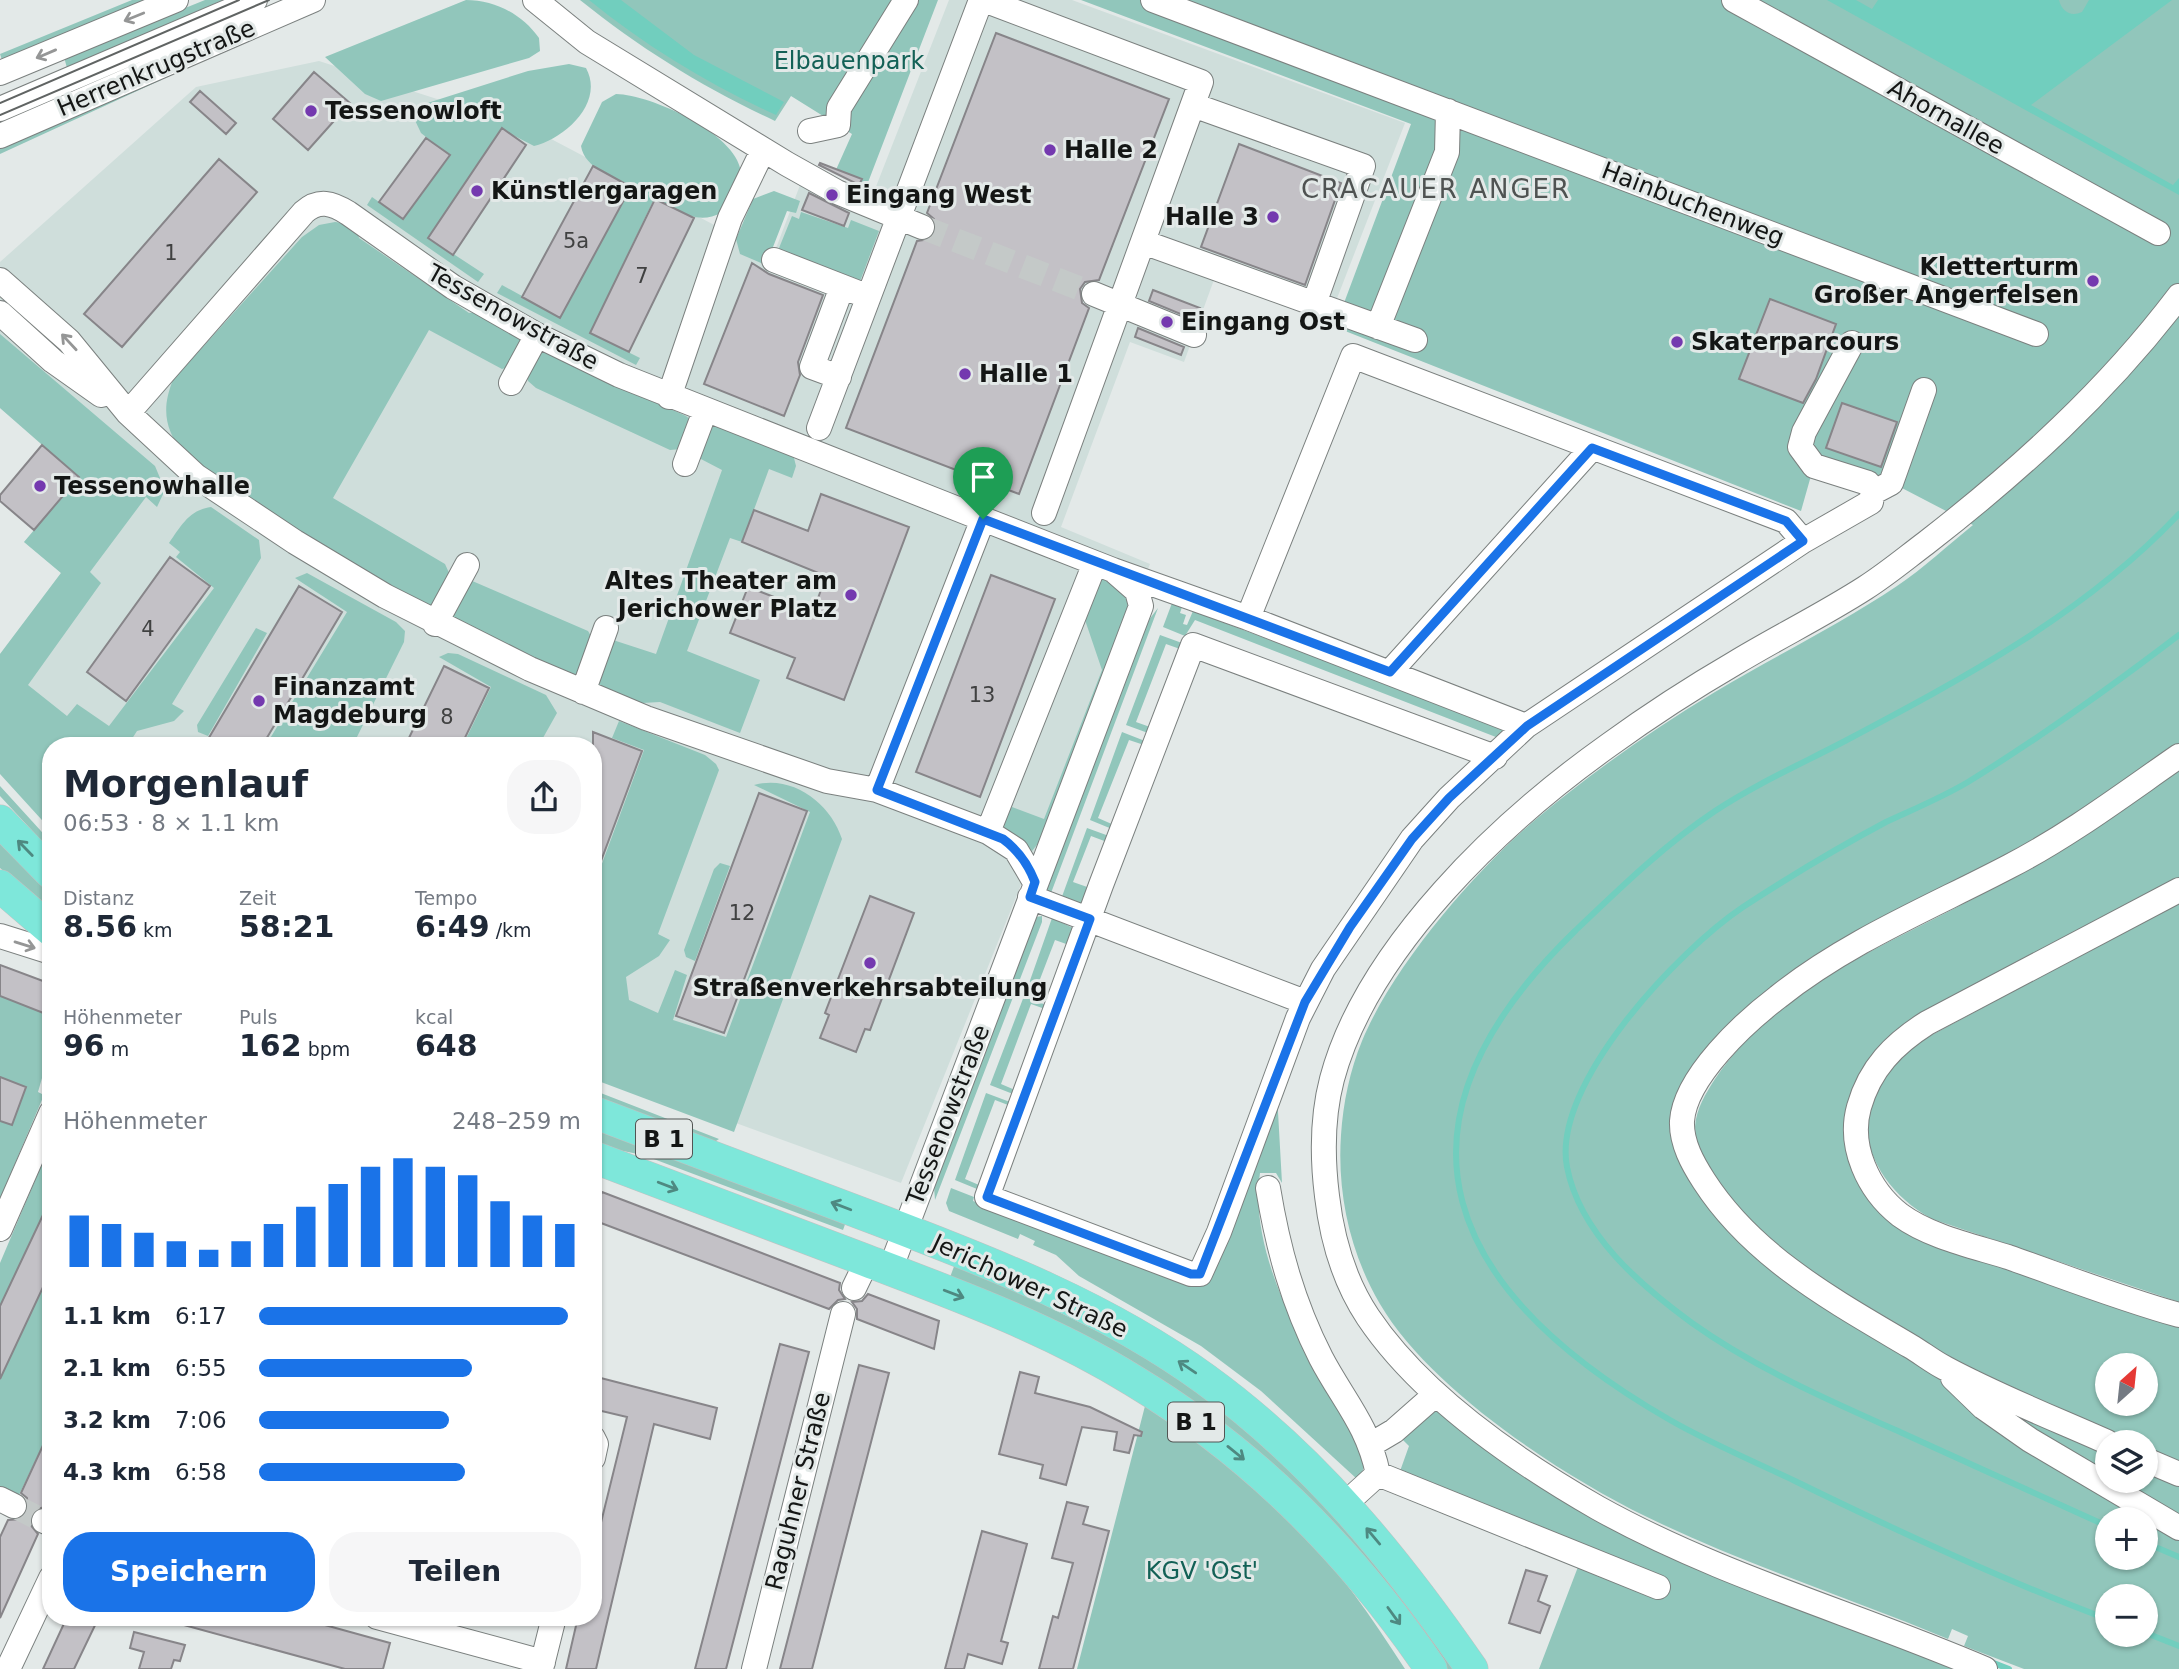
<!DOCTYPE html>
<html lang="de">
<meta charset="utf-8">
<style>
body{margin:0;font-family:"DejaVu Sans",sans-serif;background:#f6f6f7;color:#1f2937;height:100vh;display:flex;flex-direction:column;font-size:26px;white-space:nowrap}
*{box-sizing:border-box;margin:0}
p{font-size:23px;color:#747a83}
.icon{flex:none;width:38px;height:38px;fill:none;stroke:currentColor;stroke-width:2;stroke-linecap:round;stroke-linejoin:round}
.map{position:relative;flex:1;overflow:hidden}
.sheet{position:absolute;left:42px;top:737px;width:560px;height:889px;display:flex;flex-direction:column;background:#fff;border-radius:28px;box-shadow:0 2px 5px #0004}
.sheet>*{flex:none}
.needle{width:46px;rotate:27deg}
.tools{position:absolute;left:2095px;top:1353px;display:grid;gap:14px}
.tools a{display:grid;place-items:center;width:63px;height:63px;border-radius:50%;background:#fff;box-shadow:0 2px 5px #0004;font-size:35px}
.pin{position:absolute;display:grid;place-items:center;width:60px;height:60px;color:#fff;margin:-72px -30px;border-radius:50% 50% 50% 0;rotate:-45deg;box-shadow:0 0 7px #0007}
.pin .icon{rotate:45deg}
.round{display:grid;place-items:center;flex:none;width:74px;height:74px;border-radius:28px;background:#f6f6f7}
.headline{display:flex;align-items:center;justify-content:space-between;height:119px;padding:0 21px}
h1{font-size:38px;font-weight:800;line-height:52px}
.figures{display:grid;grid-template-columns:repeat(3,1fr);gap:10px;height:119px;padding:7px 21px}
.figures div{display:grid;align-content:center}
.figures b{font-size:30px;font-weight:800}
.figures small{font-size:19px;font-weight:400}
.figures p{font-size:19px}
.chart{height:196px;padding:14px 21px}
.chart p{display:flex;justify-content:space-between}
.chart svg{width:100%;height:126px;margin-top:7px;stroke:#1a73e8;stroke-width:6}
.action{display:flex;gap:14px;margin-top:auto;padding:14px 21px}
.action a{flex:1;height:80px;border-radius:28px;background:#1a73e8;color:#fff;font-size:28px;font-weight:800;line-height:80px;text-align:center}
.action a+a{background:#f6f6f7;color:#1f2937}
ul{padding:0 21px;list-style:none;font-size:23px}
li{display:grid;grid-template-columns:112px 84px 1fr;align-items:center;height:52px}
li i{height:18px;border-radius:9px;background:#1a73e8}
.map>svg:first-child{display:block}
</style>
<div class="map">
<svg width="2179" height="1669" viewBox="0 0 2179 1669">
<rect width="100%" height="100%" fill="#e3e9e8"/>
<path fill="#cfdedb" d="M949 0H1072L1405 123 1329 319 1215 277 1184 362 1130 342 1061 527 1150 564 901 1183 593 1071V746H51L0 654 61 573 24 542 34 530 0 501V495L42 445 0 408V262L196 87 319 61 536 131 773 256 802 180 868 207Z"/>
<path fill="#91c6bb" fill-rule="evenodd" d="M132 0H149L2 60 0 54Z
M205 0H223L67 68 64 57Z
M466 0C495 0 522 14 539 38L540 51 529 58 381 101 365 94 325 57Z
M580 0H938L867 185 835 172 852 134 791 96 775 121C704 88 641 49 580 0Z
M1081 0H2179V749L2118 792 1821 960 1683 1099 1714 1205 2179 1535V1669H2024L1964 1646 1968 1636 1952 1629 1948 1639C1847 1597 1743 1564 1645 1516 1559 1474 1429 1388 1380 1304 1350 1253 1337 1193 1341 1135 1343 1103 1350 1070 1362 1041 1393 966 1474 872 1535 820 1591 773 1652 730 1715 692 1775 656 1839 625 1897 586 1924 568 1948 545 1973 525L1900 487 1816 458 1801 511 1335 327 1411 124ZM2107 1519H2146V1558H2107ZM2107 1596H2146V1634H2107Z
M569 64 586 68C605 103 564 139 534 146L501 129 429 238 484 274 478 282 367 205 372 197 403 219 450 156 421 133 412 114 418 106 528 71Z
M169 69 161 80 0 154V146Z
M616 94C652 95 735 133 741 171L722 212C697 227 677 209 654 199L590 333 640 358 636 365 497 293 502 285 560 317 631 187C613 176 585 169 581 146L602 102Z
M774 191 800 201 796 213 787 211 766 265 740 254 736 239 753 199Z
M801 212 848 228 851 220 879 231 859 284 777 253 792 216 799 219Z
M335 222C347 224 357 225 359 238L469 313 478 312 524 338 512 366 502 369 429 330 333 498 445 564 450 575 433 608 331 554 184 454C165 430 161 409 173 380L302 237 319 225Z
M0 334 155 466 165 490 157 507 146 497 90 572 101 583 28 685 67 716 77 704 109 726 214 588 176 557 180 552 169 543C181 526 189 510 211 507L259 540 261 558 172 704 184 711 174 721 137 731 128 745 51 746V830L0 774V654L61 573 24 542 79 477 0 408Z
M540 349 686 416 692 421 681 449 670 450 536 388 528 381 527 373Z
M712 424 793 454 796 466 792 478 769 469 742 542 730 538 687 651 760 680 740 733 660 702 642 703 598 686 613 640 656 654 722 470 699 458Z
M307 573 396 622 405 631 404 642 353 745H266L347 612 295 578Z
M1103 578 1113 580 1127 598 1128 609 1048 831 1032 851 1000 824 1012 807 1044 819 1102 670 1085 620 1087 596Z
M470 580 588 631 591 636 578 675 574 676 451 621Z
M1172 603 1182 607 1180 613 1186 615 1183 624 1187 625 1193 611 1499 726 1503 731 1501 739 1195 620 1185 636 1163 627Z
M1158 608 1051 893 1046 891 1148 621Z
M256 628 267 633 208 736 198 732 197 725Z
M1160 635 1182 643 1180 649 1166 644 1136 722 1150 727 1148 733 1126 725Z
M448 653 458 654 546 695 557 713 539 745H463L491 687 439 657Z
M619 721 705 755 716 764 719 770 658 934 670 940 659 956 626 977 629 1000 658 1013 675 970 687 975 673 1020 726 1037 810 812 754 785C793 774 831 804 842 839L734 1132 593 1079V888L644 750 612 738Z
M1122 732 1145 741 1144 745 1129 740 1098 818 1114 825 1112 829 1090 820Z
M2179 769V882L1973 995 1862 1081 1876 1197 2179 1320V1464L2146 1450V1442H2127C2080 1419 2031 1399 1984 1375 1946 1356 1910 1332 1873 1310 1811 1273 1755 1237 1714 1175 1705 1161 1695 1144 1695 1127 1696 1109 1706 1093 1715 1079 1784 977 1906 939 2007 880 2066 846 2122 806 2179 769ZM2107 1365H2146V1404H2107Z
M0 786 51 842V851L0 796Z
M1087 828 1109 836 1107 842 1091 836 1073 882 1090 888 1083 906 1060 902Z
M0 837 51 887V913L0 868Z
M720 863 730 866 695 961 686 957 684 950 714 869Z
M2179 902V1302L1932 1219C1868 1184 1839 1109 1902 1054 1910 1047 1921 1041 1930 1036Z
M1042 916V922L935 1200 934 1187 1036 917Z
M1052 918 1073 928 1069 945 1055 940 1037 987 1051 992 1049 997 1027 989Z
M0 996 51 1016V1065L46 1064 38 1092 44 1095 0 1199Z
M1024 996 1046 1005 1045 1009 1031 1004 1001 1084 1015 1090 1013 1094 990 1085Z
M593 1090 719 1139 713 1143 593 1096Z
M986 1093 1010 1102 1008 1105 995 1100 965 1179 979 1185 977 1189 955 1180Z
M1277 1094 1282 1183 1276 1173H1260C1250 1241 1288 1317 1320 1375 1331 1396 1350 1417 1357 1440 1362 1453 1369 1469 1357 1479L1261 1391 1201 1346 1079 1276 1056 1255 1033 1245 1035 1241 1020 1234 1018 1239 949 1211 946 1203 951 1188 974 1197 973 1201 1206 1285Z
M593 1123 847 1219 843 1230 643 1155 593 1145Z
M51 1143V1428L19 1495 0 1486V1263Z
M956 1261 1168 1366 1318 1490 1460 1669H1445L1319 1512 949 1280Z
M1975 1388 2107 1449V1477Z
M1145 1406C1197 1442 1251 1479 1296 1525 1338 1568 1372 1618 1405 1669H1077Z
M1441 1410 1540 1478 1970 1669H1539L1581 1559 1399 1474 1409 1446 1398 1435 1429 1413Z
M2146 1466 2179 1481V1517L2114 1481 2146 1480Z"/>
<path fill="#71cebe" d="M589 0H621L694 55 784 102 776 115C708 84 647 47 589 0Z
M1827 0H1856L1872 9 1878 0H2059C2062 12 2071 17 2082 12L2089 0H2172L2031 105 2173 185 2179 178V195Z"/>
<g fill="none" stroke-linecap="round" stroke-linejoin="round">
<path stroke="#71cebe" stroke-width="6" d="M2107 1526C2038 1494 1969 1463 1900 1432 1830 1401 1755 1368 1692 1323 1640 1285 1580 1234 1567 1167 1551 1084 1679 950 1743 907 1789 877 1837 848 1886 822 1914 809 1941 798 1968 782 2041 737 2111 687 2179 635
M2146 1543 2179 1557
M2107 1619C2000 1579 1897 1531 1795 1481 1753 1461 1710 1443 1670 1420 1447 1292 1371 1129 1575 931 1619 889 1664 845 1715 811 1756 784 1801 764 1845 741 1964 678 2086 613 2179 514
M2146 1633 2179 1646
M1991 1662 2009 1669"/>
</g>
<path fill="#c3c1c6" stroke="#878589" stroke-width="2" d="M996 33 1169 99 1099 280 1085 282 1080 289 1082 303 1089 308 1019 494 846 428 917 241 930 239 936 232 934 219 927 213Z
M314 72 350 103 308 150 273 119Z
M200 91 236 123 226 134 190 102Z
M502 128 526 145 453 255 428 238Z
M426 138 450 155 403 219 379 202Z
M1239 144 1341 183 1305 285 1201 247Z
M219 159 257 192 122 347 84 314Z
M820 163 862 179 859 185 819 165Z
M593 166 631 187 560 318 522 297Z
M809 193 849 213 844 226 802 210Z
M655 199 694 218 629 352 590 333Z
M752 263 769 274 823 295 798 362 800 375 784 416 704 384Z
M1153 290 1200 308 1195 320 1149 301Z
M1770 299 1836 324 1816 379 1803 403 1739 379Z
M1138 328 1184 347 1181 355 1135 337Z
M1842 403 1897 422 1881 467 1826 448Z
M42 445 79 477 34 530 0 501V495Z
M821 494 909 527 844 700 787 678 795 658 730 633 748 587 813 612 826 576 742 542 754 510 808 531Z
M170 557 210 586 126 701 87 672Z
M991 575 1055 599 980 797 916 772Z
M299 586 342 612 262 746H204Z
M444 666 489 688 461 746H405Z
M593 732 642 751 595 877H593Z
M759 793 807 811 724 1033 676 1016Z
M870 896 914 913 870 1030 865 1029 856 1052 820 1038 829 1015 825 1013Z
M0 965 51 984V1016L0 996Z
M0 1077 26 1087 12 1125 0 1121Z
M602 1192 840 1283 839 1290 845 1299 838 1300 829 1309 593 1220V1199L599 1200Z
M51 1198V1270L0 1379V1306Z
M868 1294 939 1321 934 1349 857 1319V1309L852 1302 862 1301Z
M780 1344 809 1352 726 1669H695Z
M859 1365 889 1373 812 1669H780Z
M1020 1372 1039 1377 1035 1393 1090 1407 1142 1432 1141 1436 1134 1435 1129 1453 1114 1450 1117 1432 1082 1427 1066 1485 1040 1478 1043 1465 999 1454Z
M593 1376 717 1408 710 1439 654 1424 596 1669H566L578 1617H593V1555L627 1417 593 1409Z
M51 1428V1506L36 1509 31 1515 29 1523 38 1534 0 1618V1537L8 1520 22 1519 28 1512 27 1498 21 1493Z
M1067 1502 1088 1507 1083 1524 1109 1531 1073 1669H1039L1053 1616 1058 1618 1073 1563 1052 1558Z
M982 1531 1027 1544 1001 1641 1008 1643 1002 1664 968 1654 964 1669H945Z
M1526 1570 1547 1576 1538 1601 1550 1606 1540 1633 1509 1623Z
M67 1617H99L74 1669H43Z
M174 1617H296L390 1643 383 1669H345L173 1622Z
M134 1632 185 1645 180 1661 174 1660 171 1669H139L144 1652 130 1648Z"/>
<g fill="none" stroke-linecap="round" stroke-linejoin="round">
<path stroke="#c4c9c8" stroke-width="24" stroke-dasharray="24 12" stroke-linecap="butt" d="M922 227 1094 294
M14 1506 44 1521"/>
<g stroke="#7b807f" stroke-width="26">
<path id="minor" d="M535 0 587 42 787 164 837 192 922 227
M984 0 1201 82 1044 513
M1153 0 2036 334
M1734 0 2158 233
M0 73 176 0
M1193 105 1363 166 1314 304
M0 109 255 0
M810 131 838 125 839 108 906 0
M0 136 313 0
M1143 242 1415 340
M774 260 856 292
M0 280 69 341 128 413 196 476 295 542 385 596 530 669 646 718 827 781 877 790 988 832 1016 850 1035 882
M1094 294 1194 335
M0 313 53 361 101 395
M1378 327 1447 152 1448 111
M839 377 812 367 842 287
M511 383 537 335
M669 397 730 218 763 150
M128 413 304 212C319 199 332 203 348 213L453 287 537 335 619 375 983 519 877 790
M819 428 981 0
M685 464 705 411
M1874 492 1891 483 1924 390
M1113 570 1248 618 1526 726 1803 541 1871 502 1873 490 1868 483 1814 466 1800 447 1804 432 1852 343
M1248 618 1353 356 1786 521 1803 541
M435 624 467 565
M1390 672 1592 448
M583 692 606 628
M1495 757 1193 645 1101 885 987 1197 1191 1274H1200L1219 1232 1298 1018 1323 969 1412 839 1449 798 1526 726
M988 832 1095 563
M2179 890 1927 1023C1894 1044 1870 1068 1859 1107 1848 1146 1868 1190 1900 1215 1930 1237 1973 1246 2008 1257 2065 1277 2121 1299 2179 1315
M1030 897 1305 1002
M0 936 51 952
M1268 1188C1278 1249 1293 1303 1321 1358 1343 1400 1368 1425 1378 1474
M0 1229 51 1113
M890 1270 1141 606 1137 591 1113 570 983 519
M854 1288 867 1261
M1953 1378 1983 1407 2030 1440 2179 1528
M593 1438 596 1444 593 1458
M2107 1442C2053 1418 1997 1396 1945 1368 1933 1362 1922 1353 1910 1346 1834 1301 1753 1257 1704 1181 1693 1164 1681 1143 1682 1121 1685 1077 1745 1022 1778 997 1848 941 1932 907 2010 866 2070 835 2124 794 2179 756
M1372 1444 1394 1431 1436 1394
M2146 1460 2179 1474
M0 1499 14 1506
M1345 1504 1378 1474 1658 1587
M44 1521 51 1524
M377 1617 543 1662
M8 1669 51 1578
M541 1669 554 1617
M754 1669 843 1314
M1985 1669C1857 1614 1720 1576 1598 1508 1516 1461 1421 1396 1368 1317 1344 1281 1332 1239 1327 1196 1322 1156 1322 1117 1332 1079 1367 948 1502 821 1609 745 1649 716 1692 688 1735 663 1778 637 1823 615 1865 588 1887 574 1906 558 1926 543 2020 470 2107 391 2179 296"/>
</g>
<g stroke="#c2c2c2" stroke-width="33">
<path id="major" d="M0 821 51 873
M0 886 51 930
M593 1112C688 1148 784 1184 879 1220 992 1263 1106 1307 1205 1379 1314 1458 1396 1559 1472 1669
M593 1157C684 1191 774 1226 865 1260 957 1295 1050 1329 1134 1381 1255 1454 1352 1553 1431 1669"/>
</g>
<use href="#minor" stroke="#fff" stroke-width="24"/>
<use href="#major" stroke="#7ee7da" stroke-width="32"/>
<path stroke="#606463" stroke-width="2" d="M0 103 239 0
M0 115 269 0"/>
</g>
<defs><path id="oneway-shaft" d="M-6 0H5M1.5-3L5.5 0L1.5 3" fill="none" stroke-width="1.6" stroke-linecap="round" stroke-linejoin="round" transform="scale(1.75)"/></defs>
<g stroke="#959696">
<use href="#oneway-shaft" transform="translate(134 17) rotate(158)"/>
<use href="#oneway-shaft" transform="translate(46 54) rotate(157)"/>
<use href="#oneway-shaft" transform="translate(69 342) rotate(-133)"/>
<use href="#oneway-shaft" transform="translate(25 945) rotate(17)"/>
</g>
<g stroke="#4e8981">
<use href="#oneway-shaft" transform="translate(25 848) rotate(-134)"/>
<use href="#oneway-shaft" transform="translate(668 1186) rotate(21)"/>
<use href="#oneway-shaft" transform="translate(841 1206) rotate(-159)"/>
<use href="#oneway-shaft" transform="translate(954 1294) rotate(21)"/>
<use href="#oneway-shaft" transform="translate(1187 1367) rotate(-146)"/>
<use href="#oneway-shaft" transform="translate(1236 1453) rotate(39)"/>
<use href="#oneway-shaft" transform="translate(1373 1536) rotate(-130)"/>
<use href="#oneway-shaft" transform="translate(1394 1616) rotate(54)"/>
</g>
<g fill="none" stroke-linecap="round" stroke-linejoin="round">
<g stroke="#fff" stroke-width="14">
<path id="route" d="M1592 448 1786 521 1803 541 1527 726 1449 798 1412 839 1350 927 1305 1002 1200 1274H1191L987 1197 1090 919 1030 897 1035 882C1028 864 1018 850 1003 839L877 790 983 519 1390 672Z"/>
</g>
<use href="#route" stroke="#1a73e8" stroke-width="9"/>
</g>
<g fill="#7439af" stroke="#e3e9e8" stroke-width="2.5">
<circle cx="311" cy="111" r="7"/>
<circle cx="1050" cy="150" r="7"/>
<circle cx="477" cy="191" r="7"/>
<circle cx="832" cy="195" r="7"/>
<circle cx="1273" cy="217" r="7"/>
<circle cx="2093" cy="281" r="7"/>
<circle cx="1167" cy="322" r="7"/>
<circle cx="1677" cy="342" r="7"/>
<circle cx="965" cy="374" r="7"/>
<circle cx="40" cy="486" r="7"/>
<circle cx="851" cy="595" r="7"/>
<circle cx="259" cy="701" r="7"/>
<circle cx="870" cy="963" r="7"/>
</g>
<g text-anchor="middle" stroke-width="6" stroke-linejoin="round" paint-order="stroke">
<g font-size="21" fill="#404141">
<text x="576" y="248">5a</text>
<text x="171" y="260">1</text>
<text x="642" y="283">7</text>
<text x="148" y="636">4</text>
<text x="982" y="702">13</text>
<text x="447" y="724">8</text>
<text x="742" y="920">12</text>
</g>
<g fill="#e3e9e8" stroke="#525554" stroke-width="2">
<rect x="636" y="1119.5" width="56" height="39" rx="5"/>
<rect x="1168" y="1402.5" width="56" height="39" rx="5"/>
</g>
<g font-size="23" font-weight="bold" fill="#141615">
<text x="664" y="1147">B 1</text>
<text x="1196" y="1430">B 1</text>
</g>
<g font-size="24" fill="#136156" stroke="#e3e9e8">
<text x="849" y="69">Elbauenpark</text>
<text x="1202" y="1579">KGV 'Ost'</text>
</g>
<g font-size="24" fill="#141615" stroke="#e3e9e8">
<text transform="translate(156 68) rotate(-23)" y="8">Herrenkrugstraße</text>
<text transform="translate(1946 117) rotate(29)" y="8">Ahornallee</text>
<text transform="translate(1693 204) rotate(21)" y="8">Hainbuchenweg</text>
<text transform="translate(513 317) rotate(29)" y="8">Tessenowstraße</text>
<text transform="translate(948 1115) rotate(-69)" y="8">Tessenowstraße</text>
<text transform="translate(1030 1286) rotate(25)" y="8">Jerichower Straße</text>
<text transform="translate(798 1491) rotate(-76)" y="8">Raguhner Straße</text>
</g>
<g font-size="24" font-weight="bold" fill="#141615" stroke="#e3e9e8" text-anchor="start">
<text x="325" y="119">Tessenowloft</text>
<text x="1064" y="158">Halle 2</text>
<text x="491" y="199">Künstlergaragen</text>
<text x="846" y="203">Eingang West</text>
<text x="1259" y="225" text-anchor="end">Halle 3</text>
<text x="2079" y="275" text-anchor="end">Kletterturm<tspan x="2079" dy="28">Großer Angerfelsen</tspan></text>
<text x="1181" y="330">Eingang Ost</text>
<text x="1691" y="350">Skaterparcours</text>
<text x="979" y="382">Halle 1</text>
<text x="54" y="494">Tessenowhalle</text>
<text x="837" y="589" text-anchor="end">Altes Theater am<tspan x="837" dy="28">Jerichower Platz</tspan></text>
<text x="273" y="695">Finanzamt<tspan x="273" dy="28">Magdeburg</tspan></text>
<text x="870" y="996" text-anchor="middle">Straßenverkehrsabteilung</text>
</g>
<g font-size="26" letter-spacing="2" fill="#4f5352" stroke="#e3e9e8">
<text x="1436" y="198">CRACAUER ANGER</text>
</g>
</g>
</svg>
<div class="tools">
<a><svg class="needle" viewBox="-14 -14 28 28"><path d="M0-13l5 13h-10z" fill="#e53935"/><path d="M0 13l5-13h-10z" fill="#747a83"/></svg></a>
<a><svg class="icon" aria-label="layers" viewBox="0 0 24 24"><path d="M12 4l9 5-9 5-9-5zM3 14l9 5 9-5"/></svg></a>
<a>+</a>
<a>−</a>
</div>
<div class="pin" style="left:983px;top:519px;background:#1e9e55"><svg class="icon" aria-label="arrive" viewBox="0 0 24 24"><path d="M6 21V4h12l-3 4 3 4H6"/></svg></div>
<section class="sheet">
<div class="headline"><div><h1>Morgenlauf</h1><p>06:53 · 8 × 1.1 km</p></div><a class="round"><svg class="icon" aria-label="share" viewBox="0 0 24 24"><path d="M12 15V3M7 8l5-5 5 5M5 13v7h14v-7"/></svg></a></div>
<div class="figures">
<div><p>Distanz</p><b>8.56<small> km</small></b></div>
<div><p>Zeit</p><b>58:21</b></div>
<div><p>Tempo</p><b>6:49<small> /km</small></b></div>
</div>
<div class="figures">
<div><p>Höhenmeter</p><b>96<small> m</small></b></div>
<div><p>Puls</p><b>162<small> bpm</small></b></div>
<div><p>kcal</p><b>648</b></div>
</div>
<div class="chart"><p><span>Höhenmeter</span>248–259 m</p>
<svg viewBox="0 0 160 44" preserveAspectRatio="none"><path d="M5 44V26M15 44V29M25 44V32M35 44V35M45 44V38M55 44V35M65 44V29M75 44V23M85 44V15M95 44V9M105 44V6M115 44V9M125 44V12M135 44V21M145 44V26M155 44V29"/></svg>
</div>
<ul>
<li><b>1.1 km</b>6:17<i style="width:96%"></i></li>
<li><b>2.1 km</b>6:55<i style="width:66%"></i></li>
<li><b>3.2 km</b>7:06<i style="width:59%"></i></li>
<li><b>4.3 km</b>6:58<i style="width:64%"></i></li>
</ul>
<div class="action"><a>Speichern</a><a>Teilen</a></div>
</section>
</div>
